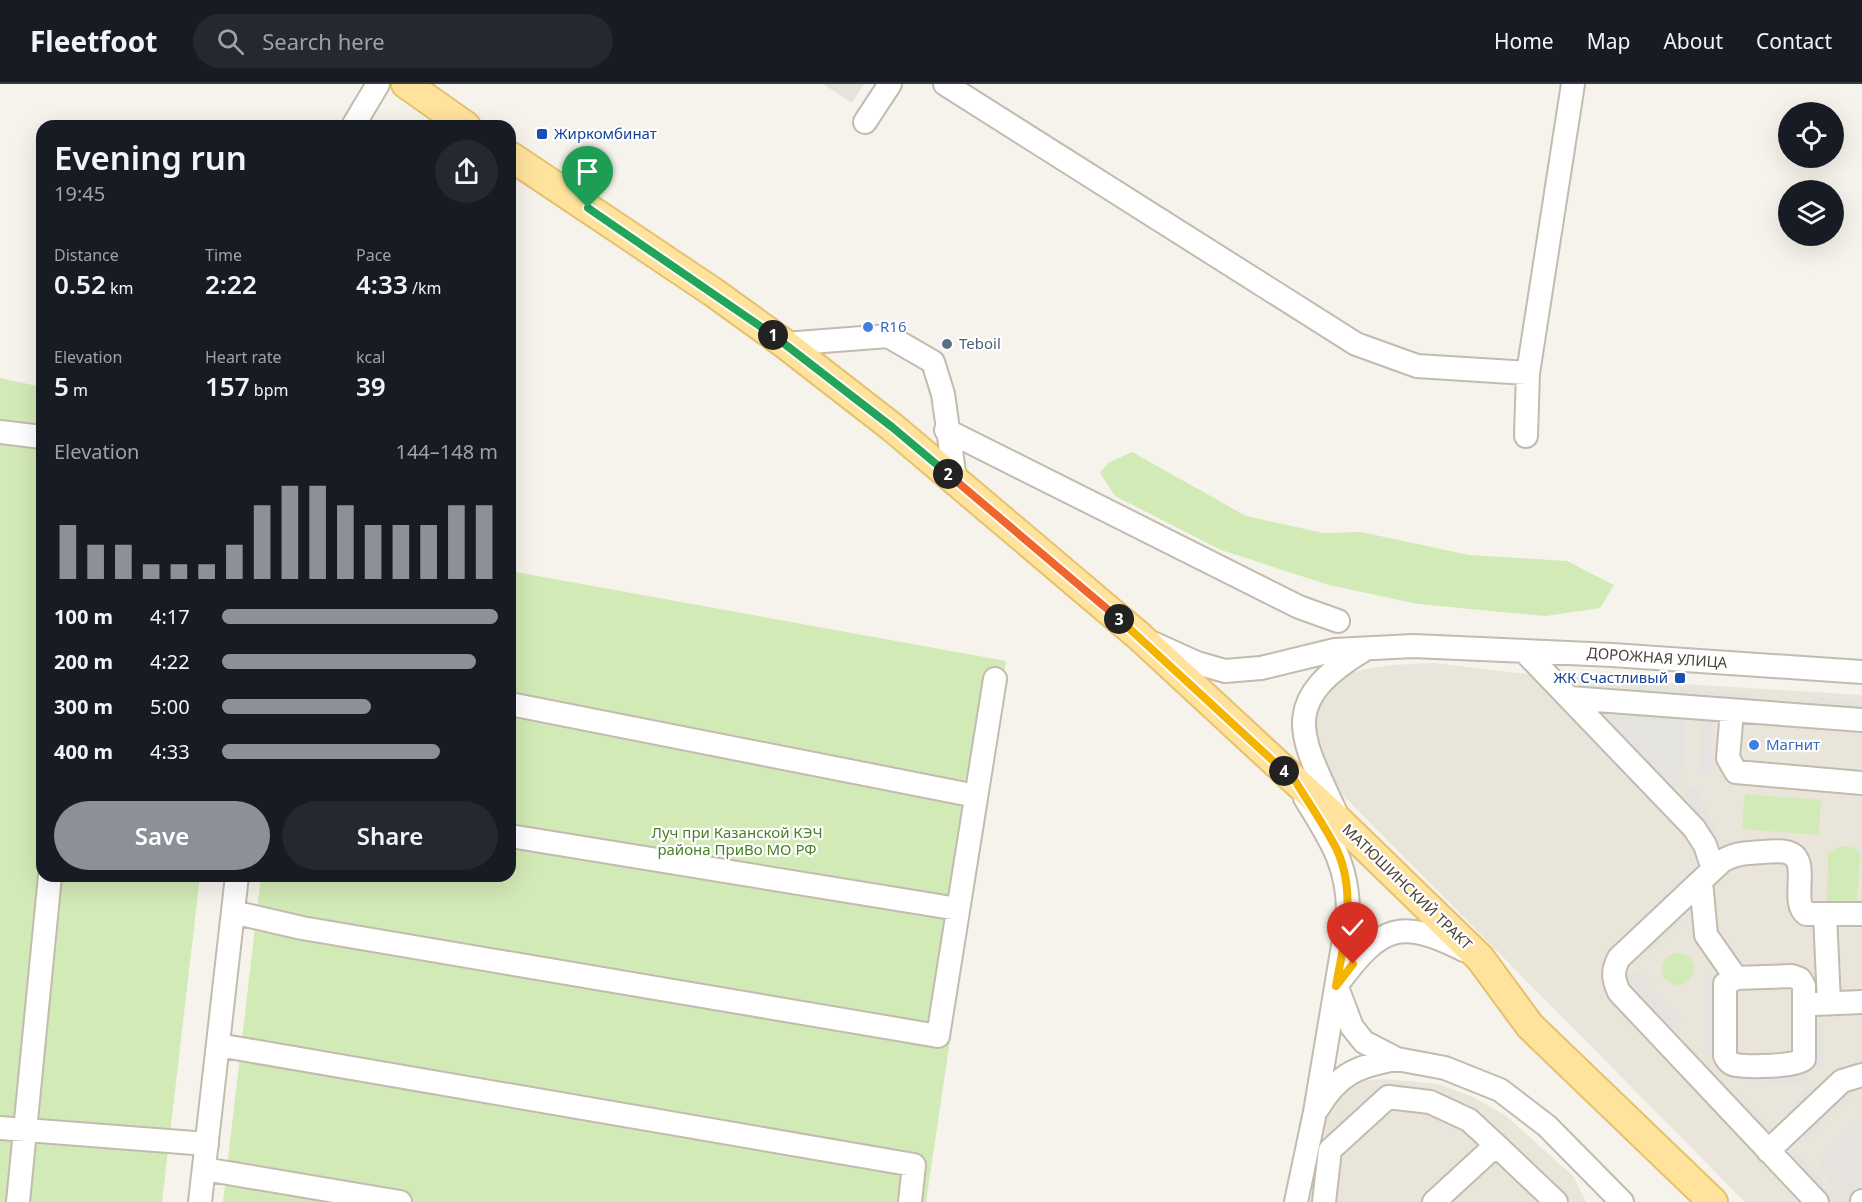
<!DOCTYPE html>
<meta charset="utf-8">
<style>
body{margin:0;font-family:"Noto Sans",sans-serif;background:#242831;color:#f1f3f6;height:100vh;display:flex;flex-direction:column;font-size:22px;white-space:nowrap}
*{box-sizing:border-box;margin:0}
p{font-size:20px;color:#9ea1a6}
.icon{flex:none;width:33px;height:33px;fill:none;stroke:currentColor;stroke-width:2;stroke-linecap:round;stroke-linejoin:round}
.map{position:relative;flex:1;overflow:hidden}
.side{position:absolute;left:36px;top:36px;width:480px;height:762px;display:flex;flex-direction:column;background:#171b24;border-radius:18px;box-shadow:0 6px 24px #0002}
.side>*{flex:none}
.tools{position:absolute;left:1778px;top:18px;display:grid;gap:12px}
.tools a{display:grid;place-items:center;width:66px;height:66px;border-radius:50%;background:#171b24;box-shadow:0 6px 24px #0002;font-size:30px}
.pin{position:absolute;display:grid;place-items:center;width:51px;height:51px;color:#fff;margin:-62px -26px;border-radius:50% 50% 50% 0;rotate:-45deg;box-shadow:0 0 6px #0007}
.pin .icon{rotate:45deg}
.km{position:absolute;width:30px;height:30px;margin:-15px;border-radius:50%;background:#222;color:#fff;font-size:16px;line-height:30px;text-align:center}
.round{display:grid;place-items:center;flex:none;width:63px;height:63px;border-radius:32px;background:#242831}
.head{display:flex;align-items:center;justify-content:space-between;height:102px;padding:0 18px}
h1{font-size:33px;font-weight:600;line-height:45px}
.stats{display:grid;grid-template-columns:repeat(3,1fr);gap:9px;height:102px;padding:6px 18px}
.stats div{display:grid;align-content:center}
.stats b{font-size:26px;font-weight:600}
.stats small{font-size:16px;font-weight:400}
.stats p{font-size:16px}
.chart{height:168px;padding:12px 18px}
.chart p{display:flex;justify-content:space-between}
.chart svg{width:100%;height:108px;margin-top:6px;stroke:#8c9099;stroke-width:6}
.primary-button{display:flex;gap:12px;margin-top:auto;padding:12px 18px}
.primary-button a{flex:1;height:69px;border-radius:36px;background:#8c9099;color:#fff;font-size:24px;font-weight:600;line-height:69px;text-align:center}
.primary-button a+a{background:#242831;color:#f1f3f6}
ul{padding:0 18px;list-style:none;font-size:20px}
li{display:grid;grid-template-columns:96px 72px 1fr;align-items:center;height:45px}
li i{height:15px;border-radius:8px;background:#8c9099}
header{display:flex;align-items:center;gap:36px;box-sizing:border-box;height:84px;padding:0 30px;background:#171b24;border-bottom:2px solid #363941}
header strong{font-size:28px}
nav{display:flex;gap:33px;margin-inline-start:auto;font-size:21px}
.search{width:420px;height:54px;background:#242831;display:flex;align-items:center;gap:15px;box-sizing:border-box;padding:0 21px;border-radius:33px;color:#9ea1a6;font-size:22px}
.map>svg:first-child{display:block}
</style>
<header>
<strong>Fleetfoot</strong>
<div class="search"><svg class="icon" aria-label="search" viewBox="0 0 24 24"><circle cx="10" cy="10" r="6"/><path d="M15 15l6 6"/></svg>Search here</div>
<nav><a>Home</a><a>Map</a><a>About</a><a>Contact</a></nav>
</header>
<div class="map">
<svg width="1862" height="1118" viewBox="0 0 1862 1118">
<rect width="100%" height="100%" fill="#f6f3ec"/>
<path fill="#eae5da" d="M1434 579 1525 590 1862 611V1118H1745L1335 703 1322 685 1311 636 1330 602 1347 590 1366 585 1391 581Z
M1386 995 1438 1000 1471 1012 1505 1031 1573 1092 1586 1118H1310L1324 1039 1332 1020 1346 1005 1365 996Z"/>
<path fill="#e6e2dd" d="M823 0H864L852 19Z
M1862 1032V1118H1831L1825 1111 1834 1103 1821 1086V1072Z"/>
<path fill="#d2eab5" d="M0 294 42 303V792H200L162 1118H0Z
M1132 368 1246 432 1323 449 1361 448 1469 471 1567 477 1614 501 1600 524 1546 532 1418 520 1329 501 1221 466 1115 412 1100 389 1108 379Z
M510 487 1006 577 926 1118H223L261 792H510Z
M1745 710 1821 716 1819 751 1742 745Z
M1841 762 1852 763 1861 769 1856 823 1827 824 1828 769Z
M1662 885a16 16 0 1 1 32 0a16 16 0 1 1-32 0Z"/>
<path fill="#e5e3e0" d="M1636 601 1752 610 1751 621 1635 612Z
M1814 614 1862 618V629L1813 625Z
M1582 623 1686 630 1681 698 1668 711Z
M1703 632 1714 633 1710 691 1699 690Z
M1696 702 1720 756 1709 761 1684 707Z
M1686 817 1694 825 1648 869 1640 860Z
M1637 886 1682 937 1672 945 1627 894Z
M1704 890H1717L1720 967 1706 968Z
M1810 941H1823L1824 984H1811Z
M1807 984 1808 998 1745 1003 1744 989Z
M1813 1001 1820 1009 1792 1036 1784 1028Z
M1846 1002 1854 1010 1805 1056 1797 1048Z
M1736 1009 1773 1046 1766 1054 1728 1016Z
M1793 1066 1824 1099 1816 1106 1785 1074Z"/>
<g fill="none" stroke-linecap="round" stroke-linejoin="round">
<g stroke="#c2bbae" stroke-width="26">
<path id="minor" d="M945 0 1356 260 1417 282 1528 289
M865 38 890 0
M353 42 378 0
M785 260 888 252 933 278 943 310 955 395
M946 346 1299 523 1338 537
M0 348 42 353
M1526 352 1528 289 1573 0
M1155 560 1197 579 1225 587 1261 584 1335 566 1413 562 1612 571 1862 588
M1525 568 1694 744 1705 761 1713 785
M1570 614 1862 636
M510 620 976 712
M1732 627 1728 674 1736 688 1862 699
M1337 731C1302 654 1275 619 1364 566
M510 752 958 825
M1701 797 1706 851 1736 894
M233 828 302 844 938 952 995 595
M1825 830 1829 919
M1792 892 1800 895 1804 902V975C1796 983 1748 983 1736 981 1730 980 1728 977 1725 972V900L1736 894Z
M1339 898C1381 842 1400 834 1464 866
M1338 906 1352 943 1364 958 1397 975 1445 984 1500 1006 1547 1042 1622 1118
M1815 920 1862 918
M218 961 914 1081 910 1118
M1318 1024C1339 989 1358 982 1397 975
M0 1044 207 1060
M1496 1061 1556 1118
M1768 1067 1842 997 1862 991
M204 1085 400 1118
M18 1118 50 792
M200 1118 237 792
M1296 1118 1315 1028 1348 832C1349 782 1331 756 1305 714
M1324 1118 1330 1066 1388 1013 1430 1018 1469 1036 1496 1061 1434 1118
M1817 1118 1619 908C1613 895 1612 887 1619 874L1722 777C1735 769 1747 769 1763 768 1770 768 1779 766 1786 768 1813 773 1789 817 1806 830H1862
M1862 1118V1117"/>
</g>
<g stroke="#e6c16a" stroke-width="32">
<path id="major" d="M406 0 466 42
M510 72 713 208 785 260 892 343 1139 552 1340 738 1480 874 1530 942 1713 1118"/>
</g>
<use href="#minor" stroke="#fff" stroke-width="22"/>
<use href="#major" stroke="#ffe39c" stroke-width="28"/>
</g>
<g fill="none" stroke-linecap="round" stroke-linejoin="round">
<g stroke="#fff" stroke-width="12">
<path id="split-1" d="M588 124 773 251"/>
</g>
<g stroke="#fff" stroke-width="12">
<path id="split-2" d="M773 251 892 343 948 390"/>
</g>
<g stroke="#fff" stroke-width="12">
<path id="split-3" d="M948 390 1119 535"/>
</g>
<g stroke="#fff" stroke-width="12">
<path id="split-4" d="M1119 535 1284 687"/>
</g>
<g stroke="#fff" stroke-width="12">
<path id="split-5" d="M1284 687 1294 695C1308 718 1325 742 1337 766 1357 810 1344 857 1336 902L1353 880"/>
</g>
<use href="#split-1" stroke="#22a559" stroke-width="8"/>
<use href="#split-2" stroke="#22a559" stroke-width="8"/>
<use href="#split-3" stroke="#f0652b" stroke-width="8"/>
<use href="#split-4" stroke="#f5b400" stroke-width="8"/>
<use href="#split-5" stroke="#f5b400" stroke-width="8"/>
</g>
<g fill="#1a4fb4" stroke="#fff" stroke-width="2">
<rect x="536" y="44" width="12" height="12" rx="3"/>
<rect x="1674" y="588" width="12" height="12" rx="3"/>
</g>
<g fill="#3f7fe0" stroke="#fff" stroke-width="2">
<circle cx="868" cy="243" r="6"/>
<circle cx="1754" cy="661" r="6"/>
</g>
<circle fill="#5c6f8a" stroke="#fff" stroke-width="2" cx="947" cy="260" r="6"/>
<g text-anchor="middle" stroke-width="4.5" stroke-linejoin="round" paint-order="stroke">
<g font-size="15" fill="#164399" stroke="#fff" text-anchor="start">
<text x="554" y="55">Жиркомбинат</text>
<text x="1668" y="599" text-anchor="end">ЖК Счастливый</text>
</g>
<g font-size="15" fill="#366cbe" stroke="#fff" text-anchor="start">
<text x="880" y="248">R16</text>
<text x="1766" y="666">Магнит</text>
</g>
<g font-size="15" fill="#4e5e75" stroke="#fff" text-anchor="start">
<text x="959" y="265">Teboil</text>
</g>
<g font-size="15" fill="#4b4439" stroke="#fff">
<text transform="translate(1657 574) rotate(4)" y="5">ДОРОЖНАЯ УЛИЦА</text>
<text transform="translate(1407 803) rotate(44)" y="5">МАТЮШИНСКИЙ ТРАКТ</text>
</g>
<g font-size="15" fill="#4a7f2a" stroke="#fff">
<text x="737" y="754">Луч при Казанской КЭЧ<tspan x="737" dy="17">района ПриВо МО РФ</tspan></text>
</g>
</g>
</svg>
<div class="tools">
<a><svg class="icon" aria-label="locate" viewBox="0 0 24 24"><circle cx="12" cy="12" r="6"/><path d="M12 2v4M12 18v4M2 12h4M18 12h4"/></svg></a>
<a><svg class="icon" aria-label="layers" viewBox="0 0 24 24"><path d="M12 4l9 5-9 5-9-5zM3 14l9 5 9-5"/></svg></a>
</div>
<div class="pin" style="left:588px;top:124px;background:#1e9e55"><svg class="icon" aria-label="arrive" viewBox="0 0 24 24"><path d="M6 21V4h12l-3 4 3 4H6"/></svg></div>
<div class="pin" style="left:1353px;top:880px;background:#d93025"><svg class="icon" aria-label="check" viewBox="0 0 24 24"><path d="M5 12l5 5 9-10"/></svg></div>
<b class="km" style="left:773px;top:251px">1</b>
<b class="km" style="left:948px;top:390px">2</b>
<b class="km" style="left:1119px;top:535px">3</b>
<b class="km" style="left:1284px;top:687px">4</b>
<section class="side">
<div class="head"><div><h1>Evening run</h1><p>19:45</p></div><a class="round"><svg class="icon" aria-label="share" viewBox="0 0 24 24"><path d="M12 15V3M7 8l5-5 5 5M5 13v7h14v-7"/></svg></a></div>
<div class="stats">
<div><p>Distance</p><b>0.52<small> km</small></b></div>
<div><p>Time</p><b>2:22</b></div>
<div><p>Pace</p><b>4:33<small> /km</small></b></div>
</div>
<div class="stats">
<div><p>Elevation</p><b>5<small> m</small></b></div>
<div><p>Heart rate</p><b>157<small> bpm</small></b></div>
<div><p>kcal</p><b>39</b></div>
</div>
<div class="chart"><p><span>Elevation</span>144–148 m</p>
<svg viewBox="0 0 160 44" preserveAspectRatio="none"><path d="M5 44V22M15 44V30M25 44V30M35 44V38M45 44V38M55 44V38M65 44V30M75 44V14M85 44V6M95 44V6M105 44V14M115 44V22M125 44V22M135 44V22M145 44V14M155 44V14"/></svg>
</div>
<ul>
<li><b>100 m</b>4:17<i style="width:100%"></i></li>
<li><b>200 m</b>4:22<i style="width:92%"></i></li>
<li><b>300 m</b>5:00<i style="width:54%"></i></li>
<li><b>400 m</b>4:33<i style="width:79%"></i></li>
</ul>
<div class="primary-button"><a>Save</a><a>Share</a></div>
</section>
</div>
